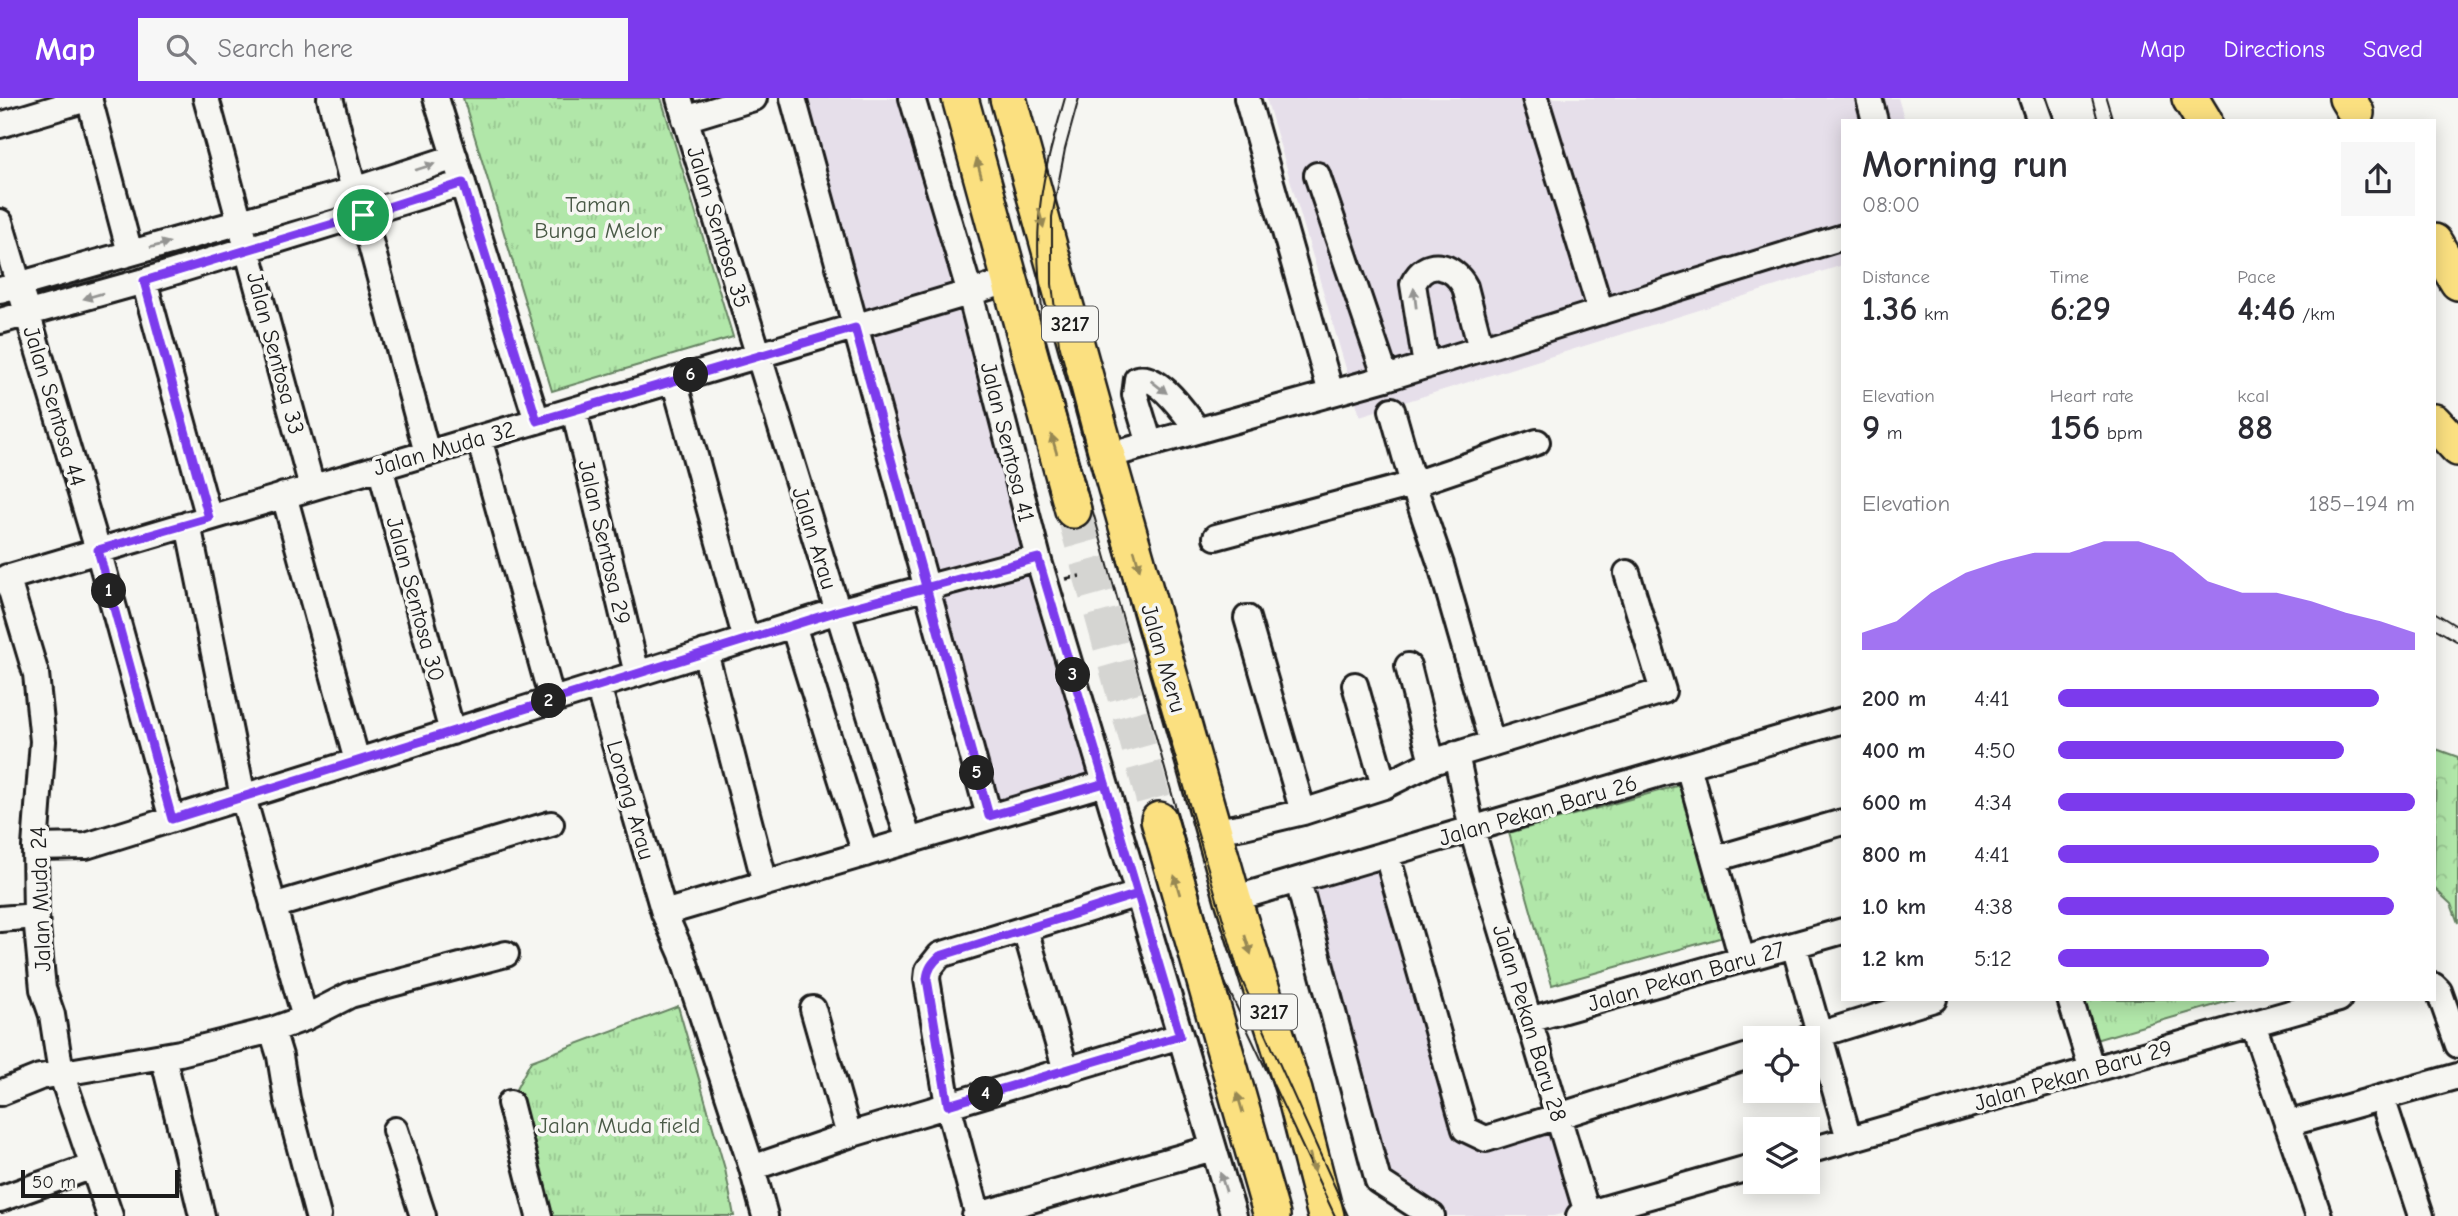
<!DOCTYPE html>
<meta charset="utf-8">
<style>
body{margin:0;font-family:"Comic Neue",sans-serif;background:#f7f7f7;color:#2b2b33;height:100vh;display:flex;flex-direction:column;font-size:26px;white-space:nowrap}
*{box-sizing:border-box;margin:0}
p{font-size:23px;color:#7c7c81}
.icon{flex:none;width:38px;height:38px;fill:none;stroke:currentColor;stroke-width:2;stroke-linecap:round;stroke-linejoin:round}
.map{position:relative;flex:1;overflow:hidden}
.details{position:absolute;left:1841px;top:21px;width:595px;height:882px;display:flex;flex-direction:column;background:#fff;border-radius:0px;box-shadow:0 4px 18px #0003}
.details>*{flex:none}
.controls{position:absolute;left:1743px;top:928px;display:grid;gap:14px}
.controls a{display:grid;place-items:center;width:77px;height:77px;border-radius:0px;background:#fff;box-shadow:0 4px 18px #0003;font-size:35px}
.scale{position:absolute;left:21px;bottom:18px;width:158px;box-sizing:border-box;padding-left:7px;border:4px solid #1c1c1c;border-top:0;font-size:19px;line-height:24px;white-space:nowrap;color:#1c1c1c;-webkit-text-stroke:5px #f6f6f2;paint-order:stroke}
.pin{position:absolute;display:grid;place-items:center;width:60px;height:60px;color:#fff;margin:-30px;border:4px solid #fff;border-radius:50%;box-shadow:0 2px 7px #0007}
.km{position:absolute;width:35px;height:35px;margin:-18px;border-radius:50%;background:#222;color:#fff;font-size:19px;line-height:35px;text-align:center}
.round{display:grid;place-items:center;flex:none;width:74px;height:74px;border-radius:0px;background:#f7f7f7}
.headline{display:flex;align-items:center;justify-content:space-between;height:119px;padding:0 21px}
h1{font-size:38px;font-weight:700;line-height:52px}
.figures{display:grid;grid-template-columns:repeat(3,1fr);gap:10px;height:119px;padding:7px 21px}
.figures div{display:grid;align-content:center}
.figures b{font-size:35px;font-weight:700}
.figures small{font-size:19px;font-weight:400}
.figures p{font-size:19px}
.chart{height:196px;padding:14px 21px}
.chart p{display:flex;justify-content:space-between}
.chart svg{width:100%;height:126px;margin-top:7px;fill:#7c3aed;opacity:.7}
ul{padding:0 21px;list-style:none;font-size:23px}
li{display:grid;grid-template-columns:112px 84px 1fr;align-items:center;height:52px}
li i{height:18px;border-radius:9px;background:#7c3aed}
header{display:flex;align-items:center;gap:42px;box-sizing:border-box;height:98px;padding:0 35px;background:#7c3aed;color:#fff}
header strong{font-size:33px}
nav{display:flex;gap:38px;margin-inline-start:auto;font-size:24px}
.search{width:490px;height:63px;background:#f7f7f7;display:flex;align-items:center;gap:18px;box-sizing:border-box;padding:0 24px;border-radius:0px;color:#7c7c81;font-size:26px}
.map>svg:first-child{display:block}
</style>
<header>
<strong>Map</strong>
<div class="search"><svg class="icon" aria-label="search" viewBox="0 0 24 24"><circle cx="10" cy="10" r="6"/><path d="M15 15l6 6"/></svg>Search here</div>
<nav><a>Map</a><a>Directions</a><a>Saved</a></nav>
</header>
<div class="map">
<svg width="2458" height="1118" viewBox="0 0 2458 1118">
<defs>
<pattern id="forest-crowns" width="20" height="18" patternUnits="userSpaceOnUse" patternTransform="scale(1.75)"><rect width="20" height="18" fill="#b1e7a9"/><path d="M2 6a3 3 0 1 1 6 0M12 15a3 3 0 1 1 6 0" fill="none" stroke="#98c691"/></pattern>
<pattern id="park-tufts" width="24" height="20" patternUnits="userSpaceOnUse" patternTransform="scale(1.75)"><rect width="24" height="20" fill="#b1e7a9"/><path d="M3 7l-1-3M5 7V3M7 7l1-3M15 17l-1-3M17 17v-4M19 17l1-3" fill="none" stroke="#98c691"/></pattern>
</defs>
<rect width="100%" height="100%" fill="#f6f6f2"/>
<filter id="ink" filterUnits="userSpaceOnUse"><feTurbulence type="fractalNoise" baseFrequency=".0143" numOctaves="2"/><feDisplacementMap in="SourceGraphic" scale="14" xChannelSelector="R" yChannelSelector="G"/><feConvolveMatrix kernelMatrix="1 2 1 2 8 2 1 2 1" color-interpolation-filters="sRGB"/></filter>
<g filter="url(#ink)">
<path fill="#e6dfea" d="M798 0H903L1032 469 1094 678 991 709Z
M1266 0H1898L1905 23H1843V167L1360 318Z
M1383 766 1461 1036 1552 1025 1578 1111 1554 1118H1442L1382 1083 1307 788Z"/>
<path fill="url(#forest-crowns)" stroke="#668262" stroke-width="2" d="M2436 651 2458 659V825L2451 806 2434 790Z"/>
<path fill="url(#park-tufts)" stroke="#668262" stroke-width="2" d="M463 0H661L733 239 552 293Z
M1680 687 1723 839 1552 887 1509 735Z
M2079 901H2236L2092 943Z
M678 908 725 1071 734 1118H551L515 993 531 963Z"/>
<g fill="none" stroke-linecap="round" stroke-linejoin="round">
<path stroke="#d5d5d2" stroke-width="35" stroke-dasharray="35 18" stroke-linecap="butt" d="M1073 412 1159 722"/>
<g stroke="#1c1c1c" stroke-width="30">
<path id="minor" d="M89 0 130 155
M206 0 312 389
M330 0 354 92
M436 0 537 323
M679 0 909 743
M793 0 989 718
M912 0 970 195 1038 460 1234 1118
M1247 0 1331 295
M1535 0 1601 214
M1869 0 1875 23
M2032 0 2040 23
M685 21 754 0
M0 27 90 0
M1317 77 1386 280
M363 117 427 355
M0 124 98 452 172 721
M144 183 209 420
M0 192 354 92 455 59
M0 223 144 183 463 85
M1426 268 1413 186C1426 159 1453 166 1465 189L1481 251
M674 282 746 542
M574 312 637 576
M1392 312 1413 386 1537 344
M479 340 552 602
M1150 346 1135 297 1137 281C1159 275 1186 317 1198 332
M1107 358 1386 280 1843 139
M380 369 452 634
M284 397 357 663
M188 426 243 699 305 920
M1216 439 1413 386 1441 467 1492 645
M7 479 36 576 43 643 35 749 36 818 43 891 52 917 61 975 110 1118
M0 482 1009 183
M1247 520 1303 714
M793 527 865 756
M705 554 765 785
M1408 568 1432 664
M1355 587 1384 688
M598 588 664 815 682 856 752 1070 765 1118
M1456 656 1472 732 1588 1118
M1688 668 1742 861
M1214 733 1244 728 1303 714 1384 688 1432 664 1663 593 1627 475
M35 749 86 748 838 513 1038 460
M1387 757 1465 1031 1486 1041 1755 956
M1715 761 1843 724
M1298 783 1378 1083 1432 1118
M1233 801 1843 622
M273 808 551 726
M664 815 1105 685
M0 821 36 818
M1025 831 1066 973
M1794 847 1849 1041
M2434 888 2439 893 2458 947
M2070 901 2092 972
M813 911 849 1037
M1529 922 1843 833
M2253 926 2319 1118
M1808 940 1934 901
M163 958 202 1118
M0 995 40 979 180 955 272 932
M2382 1000 2421 1118
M510 1005 539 1118
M2287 1026 2458 978
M395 1032 423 1118
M1808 1053 2339 901
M752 1070 849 1037 1180 938
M0 1101 93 1068
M318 1118 287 1001 280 958 272 932 305 920 350 897 506 856
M975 1118 1213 1050
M978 1118 948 1007 927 881 928 872 940 857 1138 796
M1579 1118 1755 1068"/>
</g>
<g stroke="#1c1c1c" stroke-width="40">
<path id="highway" d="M960 0 1073 412
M1008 0 1107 358 1233 801 1294 993 1326 1118
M2190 0 2204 23
M2347 0 2356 15
M2434 144 2458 184
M2434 324 2458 350
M1159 722 1272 1118"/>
</g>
<path stroke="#1c1c1c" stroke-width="3.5" stroke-dasharray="7 5" stroke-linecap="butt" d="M1066 481 1080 478"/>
<use href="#minor" stroke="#f6f6f2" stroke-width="24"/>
<use href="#highway" stroke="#fbe080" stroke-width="35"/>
<path stroke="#1c1c1c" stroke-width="2" d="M1065 0C1054 39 1041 81 1039 122 1036 163 1041 205 1046 246L1224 882 1335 1118
M1079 0 1065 51 1052 119V186L1059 246 1096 387
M2092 0 2098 23
M2106 0 2113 23
M1110 437 1239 876 1348 1118
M2434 514 2458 529
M2434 530 2458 544"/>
</g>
<defs><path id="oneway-solid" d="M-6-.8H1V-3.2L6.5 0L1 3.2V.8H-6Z" transform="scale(1.75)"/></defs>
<g fill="#949492">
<use href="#oneway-solid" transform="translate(425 69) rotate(-18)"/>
<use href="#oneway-solid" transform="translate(160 147) rotate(-15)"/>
<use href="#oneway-solid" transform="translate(93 198) rotate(164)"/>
<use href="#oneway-solid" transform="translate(1415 200) rotate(-97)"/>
<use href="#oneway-solid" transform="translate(1159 289) rotate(38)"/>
<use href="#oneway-solid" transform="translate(1223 1084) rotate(-108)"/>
</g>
<g fill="#978853">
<use href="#oneway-solid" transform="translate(979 70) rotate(-105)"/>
<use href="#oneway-solid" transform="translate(1041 120) rotate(75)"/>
<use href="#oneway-solid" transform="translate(1054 346) rotate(-106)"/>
<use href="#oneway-solid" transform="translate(1137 462) rotate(74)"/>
<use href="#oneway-solid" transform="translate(1177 787) rotate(-106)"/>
<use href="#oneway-solid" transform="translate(1248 847) rotate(72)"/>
<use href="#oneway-solid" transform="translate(1240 1005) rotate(-106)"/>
<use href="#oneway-solid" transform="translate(1312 1065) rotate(76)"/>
</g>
</g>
<g fill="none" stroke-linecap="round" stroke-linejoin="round" filter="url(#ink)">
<g stroke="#fff" stroke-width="14">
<path id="route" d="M363 117 144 183 209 420 98 452 172 721 838 513 1038 460 1138 796 940 858C932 865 928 871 927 881L948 1007 1180 938 1105 685 989 718 855 230 537 323 463 85 363 117"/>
</g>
<use href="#route" stroke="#7c3aed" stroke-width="9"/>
</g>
<g text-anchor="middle" stroke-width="7" stroke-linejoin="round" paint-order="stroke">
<g fill="#f6f6f2" stroke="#5d5d5c" stroke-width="2">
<rect x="1042" y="208.5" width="56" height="35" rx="5"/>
<rect x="1241" y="896.5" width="56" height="35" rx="5"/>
</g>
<g font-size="21" font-weight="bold" fill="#1c1c1c">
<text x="1070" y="233">3217</text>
<text x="1269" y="921">3217</text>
</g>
<g font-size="23" fill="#495946" stroke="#f6f6f2">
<text x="598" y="114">Taman<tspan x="598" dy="26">Bunga Melor</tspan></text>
<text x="619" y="1035">Jalan Muda field</text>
</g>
<g font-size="23" fill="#1c1c1c" stroke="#f6f6f2">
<text transform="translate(719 129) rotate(73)" y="8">Jalan Sentosa 35</text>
<text transform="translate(276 255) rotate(75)" y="8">Jalan Sentosa 33</text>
<text transform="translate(55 308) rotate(73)" y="8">Jalan Sentosa 44</text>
<text transform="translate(1008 344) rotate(76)" y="8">Jalan Sentosa 41</text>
<text transform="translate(444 350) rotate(-16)" y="8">Jalan Muda 32</text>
<text transform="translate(815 440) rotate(73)" y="8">Jalan Arau</text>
<text transform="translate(605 444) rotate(77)" y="8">Jalan Sentosa 29</text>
<text transform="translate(416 501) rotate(75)" y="8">Jalan Sentosa 30</text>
<text transform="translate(1164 560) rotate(74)" y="8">Jalan Meru</text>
<text transform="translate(631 702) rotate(74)" y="8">Lorong Arau</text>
<text transform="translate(1538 712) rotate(-16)" y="8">Jalan Pekan Baru 26</text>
<text transform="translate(40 801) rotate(-92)" y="8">Jalan Muda 24</text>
<text transform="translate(1686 878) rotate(-16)" y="8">Jalan Pekan Baru 27</text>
<text transform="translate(1530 925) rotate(73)" y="8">Jalan Pekan Baru 28</text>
<text transform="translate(2073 977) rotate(-16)" y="8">Jalan Pekan Baru 29</text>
</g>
</g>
</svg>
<div class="controls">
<a><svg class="icon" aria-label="locate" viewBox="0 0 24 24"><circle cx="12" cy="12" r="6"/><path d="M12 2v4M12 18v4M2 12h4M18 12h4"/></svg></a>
<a><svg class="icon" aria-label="layers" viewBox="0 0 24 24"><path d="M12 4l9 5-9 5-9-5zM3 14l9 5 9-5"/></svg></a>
</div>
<div class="scale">50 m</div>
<div class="pin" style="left:363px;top:117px;background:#1e9e55"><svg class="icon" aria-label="arrive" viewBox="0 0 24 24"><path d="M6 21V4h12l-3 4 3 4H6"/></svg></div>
<b class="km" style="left:109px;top:493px">1</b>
<b class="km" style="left:549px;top:603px">2</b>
<b class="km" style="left:1073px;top:577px">3</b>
<b class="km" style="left:986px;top:996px">4</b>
<b class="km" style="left:977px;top:675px">5</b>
<b class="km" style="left:691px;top:277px">6</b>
<section class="details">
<div class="headline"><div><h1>Morning run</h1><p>08:00</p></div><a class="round"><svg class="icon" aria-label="share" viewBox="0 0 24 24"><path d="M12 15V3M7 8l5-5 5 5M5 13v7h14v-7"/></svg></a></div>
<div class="figures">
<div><p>Distance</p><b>1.36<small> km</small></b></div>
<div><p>Time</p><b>6:29</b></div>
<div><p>Pace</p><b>4:46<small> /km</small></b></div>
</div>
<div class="figures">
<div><p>Elevation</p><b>9<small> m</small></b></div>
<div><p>Heart rate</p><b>156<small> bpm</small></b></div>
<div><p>kcal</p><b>88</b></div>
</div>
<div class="chart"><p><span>Elevation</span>185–194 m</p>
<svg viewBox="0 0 160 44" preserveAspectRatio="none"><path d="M0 44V38L10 34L20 24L30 17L40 13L50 10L60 10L70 6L80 6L90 10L100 20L110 24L120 24L130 27L140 31L150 34L160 38V44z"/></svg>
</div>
<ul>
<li><b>200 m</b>4:41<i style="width:90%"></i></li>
<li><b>400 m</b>4:50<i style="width:80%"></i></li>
<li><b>600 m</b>4:34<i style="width:100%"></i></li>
<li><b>800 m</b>4:41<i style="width:90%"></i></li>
<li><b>1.0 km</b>4:38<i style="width:94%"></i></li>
<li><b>1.2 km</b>5:12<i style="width:59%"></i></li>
</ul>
</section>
</div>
